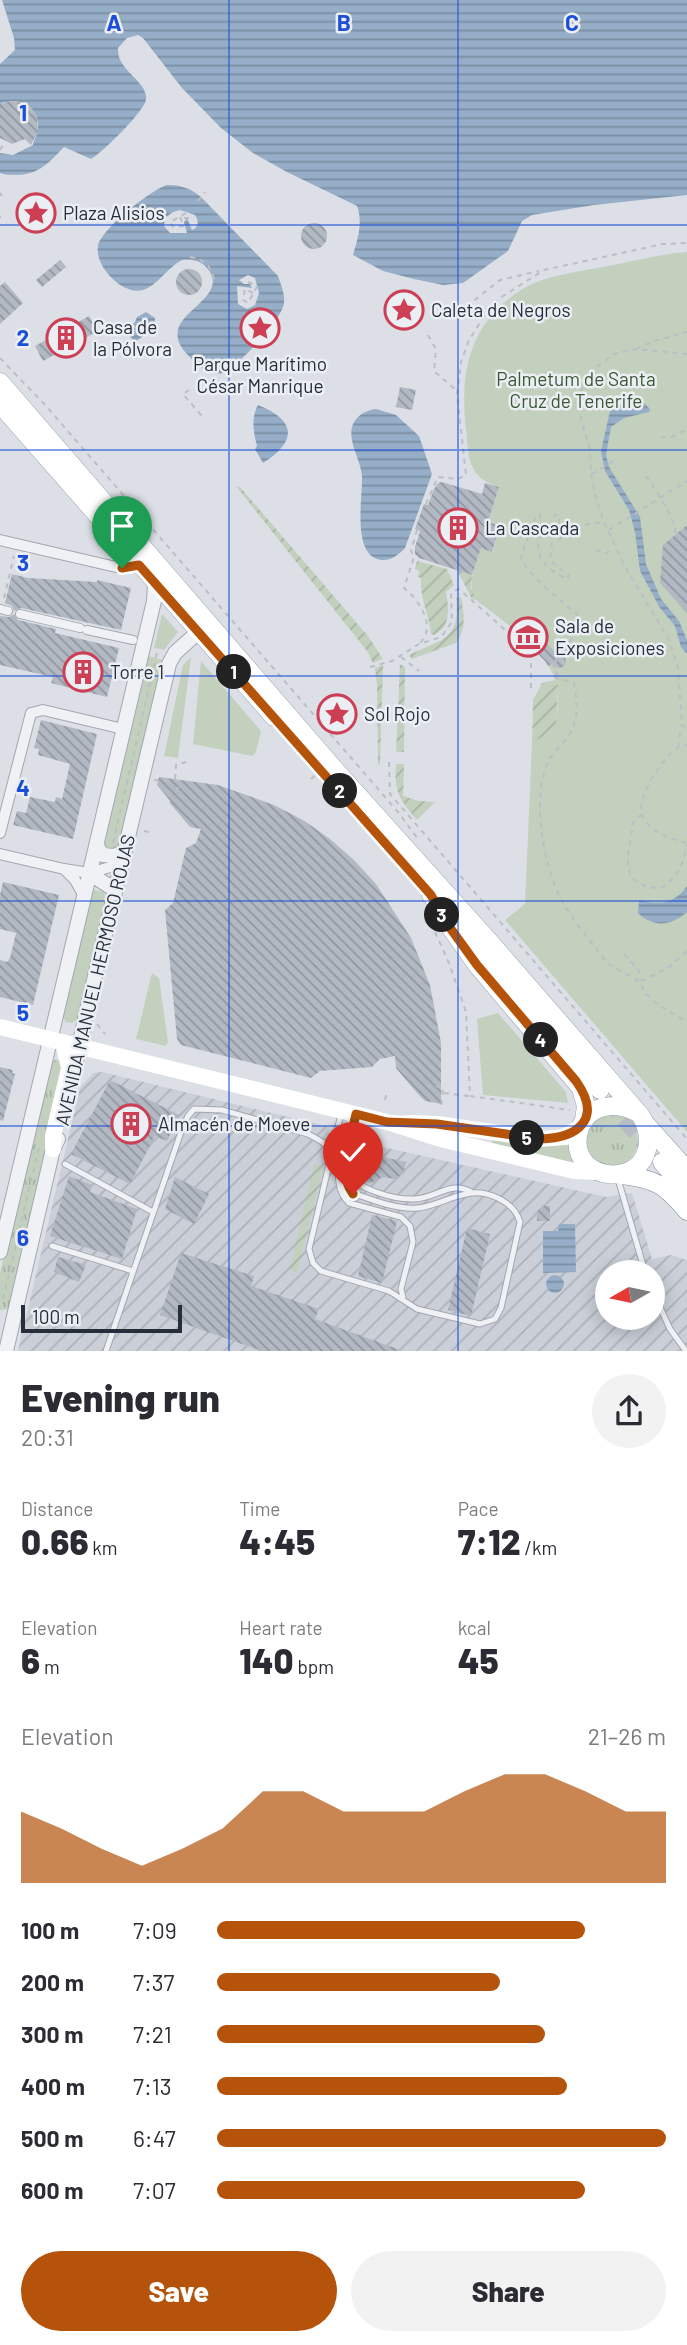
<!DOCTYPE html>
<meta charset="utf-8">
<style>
body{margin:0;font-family:Barlow,sans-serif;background:#f2f2f3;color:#2b2b33;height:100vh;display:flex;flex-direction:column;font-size:26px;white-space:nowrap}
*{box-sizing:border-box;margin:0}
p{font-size:23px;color:#7c7c81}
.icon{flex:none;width:38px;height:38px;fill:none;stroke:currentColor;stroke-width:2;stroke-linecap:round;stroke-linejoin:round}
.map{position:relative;height:1351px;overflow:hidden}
.side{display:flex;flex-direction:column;background:#fff;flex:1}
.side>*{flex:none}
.needle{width:46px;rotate:261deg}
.tools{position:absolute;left:595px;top:1260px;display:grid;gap:14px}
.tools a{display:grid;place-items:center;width:70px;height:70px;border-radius:50%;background:#fff;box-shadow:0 4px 18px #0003;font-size:35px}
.scale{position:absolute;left:21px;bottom:18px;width:161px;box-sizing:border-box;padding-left:7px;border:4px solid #262e3c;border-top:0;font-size:19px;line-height:24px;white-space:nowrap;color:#262e3c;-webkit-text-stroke:5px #ebeff4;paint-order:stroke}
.pin{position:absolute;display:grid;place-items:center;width:60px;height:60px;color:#fff;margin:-72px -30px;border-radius:50% 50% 50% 0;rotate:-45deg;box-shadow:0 0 7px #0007}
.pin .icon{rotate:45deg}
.km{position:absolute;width:35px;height:35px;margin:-18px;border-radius:50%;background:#222;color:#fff;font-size:19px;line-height:35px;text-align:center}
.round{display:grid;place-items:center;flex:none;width:74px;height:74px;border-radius:37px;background:#f2f2f3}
.summary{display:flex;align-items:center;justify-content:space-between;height:119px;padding:0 21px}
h1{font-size:38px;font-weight:800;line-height:52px}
.metrics{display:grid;grid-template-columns:repeat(3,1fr);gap:10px;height:119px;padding:7px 21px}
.metrics div{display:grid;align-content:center}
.metrics b{font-size:35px;font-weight:800}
.metrics small{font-size:19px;font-weight:400}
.metrics p{font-size:19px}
.chart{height:196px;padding:14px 21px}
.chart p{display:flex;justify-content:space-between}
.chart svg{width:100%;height:126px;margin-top:7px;fill:#b45309;opacity:.7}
.button{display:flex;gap:14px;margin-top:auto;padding:14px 21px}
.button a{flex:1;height:80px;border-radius:42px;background:#b45309;color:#fff;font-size:28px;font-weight:800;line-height:80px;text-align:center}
.button a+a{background:#f2f2f3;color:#2b2b33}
ul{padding:0 21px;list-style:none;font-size:23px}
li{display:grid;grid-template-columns:112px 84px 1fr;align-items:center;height:52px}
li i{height:18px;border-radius:9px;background:#b45309}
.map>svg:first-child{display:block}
</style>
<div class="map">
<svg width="687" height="1351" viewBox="0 0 687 1351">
<defs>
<pattern id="industrial-furrows" width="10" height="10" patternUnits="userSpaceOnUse" patternTransform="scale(1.75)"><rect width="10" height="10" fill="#cacfd8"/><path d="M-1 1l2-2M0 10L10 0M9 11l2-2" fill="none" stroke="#adb2ba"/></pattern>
<pattern id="grass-tufts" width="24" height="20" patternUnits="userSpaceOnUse" patternTransform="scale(1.75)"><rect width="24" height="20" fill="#c2d0bd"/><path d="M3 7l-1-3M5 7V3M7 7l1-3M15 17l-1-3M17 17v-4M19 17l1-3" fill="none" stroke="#a7b3a3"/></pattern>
<pattern id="garden-furrows" width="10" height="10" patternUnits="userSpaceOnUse" patternTransform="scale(1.75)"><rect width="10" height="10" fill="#c2d0bd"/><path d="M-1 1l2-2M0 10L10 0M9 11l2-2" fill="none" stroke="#a7b3a3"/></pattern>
<pattern id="water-rules" width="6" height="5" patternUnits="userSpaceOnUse" patternTransform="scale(1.75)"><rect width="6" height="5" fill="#96aec7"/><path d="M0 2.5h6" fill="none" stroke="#7a8ea3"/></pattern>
<pattern id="building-back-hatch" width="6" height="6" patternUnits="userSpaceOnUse" patternTransform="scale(1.75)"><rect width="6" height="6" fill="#b3b9c3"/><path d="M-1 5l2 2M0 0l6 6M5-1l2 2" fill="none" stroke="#9197a0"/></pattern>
</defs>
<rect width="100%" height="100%" fill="#dce0e6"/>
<path fill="url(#industrial-furrows)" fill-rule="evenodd" d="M102 1072 330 1127 328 1133 356 1141 606 1197 632 1193 652 1259 671 1255 687 1260V1351H18L80 1088 93 1073ZM607 1272H653V1318H607Z"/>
<path fill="url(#grass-tufts)" d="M55 1060H59L65 1065 11 1304 8 1309 0 1310V1273L50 1069 51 1063Z
M586 1140a26 26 0 1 1 52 0a26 26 0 1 1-52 0Z
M493 1139 547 1146 567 1144 569 1145 573 1161 572 1163 492 1143Z"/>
<path fill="#c2d0bd" d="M687 252V1132L505 920 525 904 532 743 556 729C556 716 560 699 557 686 551 654 501 619 476 600 466 584 476 565 481 548L493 551 500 526 488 522 499 487C467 477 469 458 466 429 459 369 471 319 526 287 548 275 578 272 603 267 631 262 659 254 687 252Z
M162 614 178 632 164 650 154 648Z
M149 656 162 660 118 849 104 846Z
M191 657 178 758 164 756 183 665Z
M201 661 261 731 256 752 252 756 193 744Z
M94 890 104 892 106 899 79 1016 77 1020 71 1023 66 1022 62 1015 91 893Z
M152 973 159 978 168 1042 166 1046 136 1039Z
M498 1013 566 1092 568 1103 483 1095 477 1019Z"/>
<path fill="url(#garden-furrows)" d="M236 486 240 487 368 636 383 659 373 663 367 651Z
M417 561 447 569 454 585 446 592C449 609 451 627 434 635L431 634C429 612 420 601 421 578L418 577 419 571 415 569Z
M457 570 472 575 471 588 476 600 472 599Z
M461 597C464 614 467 629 456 643L412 659 409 655C441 639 461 640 456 598Z
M400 664 405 667 404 752H396Z
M383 665 380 764 378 765 377 686 375 668Z
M555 680 558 687 556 729 532 743 533 700 542 683Z
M396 764H404L403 796 419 801 435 802 417 820C399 799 394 792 396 764Z
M314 1164 323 1167 297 1272 290 1270Z"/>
<path fill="url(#water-rules)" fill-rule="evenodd" d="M2 0H687V195L594 205 532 215 522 221 508 251 463 283 443 285 414 279 383 271 353 255C358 238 363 223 357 206L285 171 253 153 221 128 182 88 143 38 138 35 127 38 118 48C117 66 134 74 143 88 144 89 147 97 146 99 146 110 102 153 91 159L64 147C44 168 35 178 3 174L0 173V153L13 155 33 145C34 139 39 132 38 124 37 104 16 97 0 104V64L15 50 14 38Z
M167 185C181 185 190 188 201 197L278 276C281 285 285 294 284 303 282 320 239 364 224 373 212 375 203 371 195 362 186 353 175 344 178 330 182 309 229 294 207 268 200 260 192 259 182 260 168 267 158 285 143 290 123 296 94 266 98 246 101 229 151 190 167 185ZM180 210 195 215C199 222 199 227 192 230L187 218 184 222 187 233H170L164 226 165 218 173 212ZM248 275 255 278 259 293 255 305 247 309 238 304 237 286 252 288 250 284H244L239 280Z
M146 312 155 318 154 328 135 342 125 331 135 322 137 317Z
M627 402H643L650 409 649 412 624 418 611 427 606 455 609 467 640 517 646 564 661 599 679 621 687 640V654L681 647 675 626 660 608 640 571 635 532 629 510 605 471 601 451 610 411Z
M258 405C296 420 298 441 263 463L255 449 257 446C253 431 251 418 258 405Z
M376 409 396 415 419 436 432 474 405 548C398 555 391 561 381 560 351 556 363 497 362 476 361 461 348 442 352 427 355 416 366 410 376 409Z
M687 886V912C671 926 654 928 638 913L639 900C659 905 675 904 687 886Z
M559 1224H575L576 1272 543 1273V1231H558Z
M546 1284a9 9 0 1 1 18 0a9 9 0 1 1-18 0Z"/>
<path fill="url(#building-back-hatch)" d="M11 101 24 103 34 111 37 117 38 131 31 145 25 139 12 144 0 138V104Z
M301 236a13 13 0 1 1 26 0a13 13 0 1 1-26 0Z
M60 260 66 267 42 287 36 280Z
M176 282a13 13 0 1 1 26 0a13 13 0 1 1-26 0Z
M5 282 23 303 0 324V286Z
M89 316 98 331 43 361 35 346Z
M400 387 416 390 412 410 396 407Z
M442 482 482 494 485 483 499 487 488 522 500 526 492 552 481 548 472 575 419 558 415 554V547L420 531 415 529 424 504 428 505 434 489 438 483Z
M687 525V613L660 583 663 545Z
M12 574 28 578 97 582V580L131 588 121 630 21 608 14 611 12 606 5 603Z
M14 614 18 620 56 629 55 633 119 648 107 697 51 683 53 677 0 665V616L9 617Z
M526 623 554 651 555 650 565 658 566 664 563 667 558 668 552 664 548 666 546 662 513 629Z
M41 720 97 734 73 839 13 825 17 811 26 813 30 797 55 802 56 797 62 799 70 764 38 755 39 749 34 748Z
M159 777 218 785 274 805 303 820 330 839 354 860 376 884 411 938 430 985 441 1043V1104L425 1101 417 1093 396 1068 395 1056 380 1059 372 1067 320 1071 311 1078 181 1045 177 1039 165 910 173 903 186 848 196 843 201 829 190 827 169 802H171L157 785Z
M3 882 59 895 33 1005 0 997V960L7 962 10 958 16 933 0 929V895Z
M0 1067 13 1070 12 1073 15 1074 3 1121 0 1120Z
M110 1080 179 1115 167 1141 155 1136 130 1184 71 1154Z
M360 1152 406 1162 403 1174 394 1179 383 1177 371 1183 367 1182 363 1176 364 1172 357 1164Z
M69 1176 92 1185 90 1192 137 1209 122 1259 50 1236Z
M175 1177 209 1194 194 1224 165 1209Z
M543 1206H550V1221H537V1211Z
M372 1215 397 1221 382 1283 358 1276Z
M467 1228 490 1234 471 1316 448 1310Z
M181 1253 254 1276 251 1286 319 1309 315 1319 403 1351H262L160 1315Z
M58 1257 86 1265 79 1282 54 1272Z"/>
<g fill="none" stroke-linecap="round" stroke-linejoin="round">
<path stroke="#b8bcc4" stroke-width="18" stroke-dasharray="18 9" stroke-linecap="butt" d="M607 1098 662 1162"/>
<g stroke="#a2a7b0" stroke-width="7">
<path id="service" d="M341 1114 309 1249 313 1263 321 1271 389 1291 417 1309 480 1324 495 1319 501 1308 520 1222C514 1201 486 1189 466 1194 450 1197 435 1206 418 1208 398 1210 372 1200 353 1193 336 1172 350 1142 356 1118
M65 1164 153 1212
M346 1170C354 1189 395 1200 415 1199 437 1198 452 1179 473 1193
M618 1179 645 1272
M52 1246 133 1271
M653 1292 670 1329 686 1351
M106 1351 181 1132 188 1116 194 1109 222 1110 308 1134C316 1138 326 1143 332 1150 343 1166 332 1186 349 1203L401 1217 410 1226 413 1242 401 1289 403 1297"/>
</g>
<g stroke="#a2a7b0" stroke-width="10">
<path id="pedestrian" d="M0 609 8 611
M20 614 80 628
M87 630 133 640"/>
</g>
<g stroke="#a2a7b0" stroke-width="12">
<path id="minor" d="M0 540 116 567 139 565
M0 833 31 713 43 710 123 729
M0 854 64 869 89 873 121 864
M64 869 75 880 84 896"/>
</g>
<g stroke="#a2a7b0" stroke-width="16">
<path id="tertiary" d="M97 841 98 849 103 855 115 856 124 851
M89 873 115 890
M72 1081 86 1014 169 664 175 653 206 625
M0 1252 154 601 155 583
M6 1351 53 1149 58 1139"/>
</g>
<g stroke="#9ba4b2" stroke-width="19">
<path id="primary" d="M0 382 330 764 488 940 641 1116C646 1124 648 1133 648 1142 646 1189 571 1183 578 1136 583 1106 612 1100 636 1112
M0 404 274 717
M443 917 477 965 581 1088 586 1106 584 1121"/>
</g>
<g stroke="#838e9d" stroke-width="19">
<path id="trunk" d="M431 895 600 1090
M644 1122 687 1170
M662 1162 687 1191
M622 1175C656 1179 665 1185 687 1211"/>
</g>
<path stroke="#bbbec5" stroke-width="2" stroke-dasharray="5 5" stroke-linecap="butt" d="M0 150 5 142
M0 193 2 196
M198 201 205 192
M180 217 184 226 173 227 170 222 190 211
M0 218V216
M184 218H189L191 222
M190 257C204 259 211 266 214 279
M248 282 252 284V289
M253 293 245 289 243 300 248 303 259 283
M451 319 500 280 539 271
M132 324 142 336
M428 335 436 349 434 371 456 390
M636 349 654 341 687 332
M687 354 635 349 614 354 599 365 581 390 577 403 590 451 591 472 596 499 604 522 624 565 668 638 678 668 682 724 687 731
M0 358 47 407 398 812 418 839
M189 390 183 394 201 415 199 416
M555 402 576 403
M661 437H672L687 429
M592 474 615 460
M646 476C658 495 672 512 676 534
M426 504 438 477 458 479 466 475 457 394 461 362 469 340 490 307 503 296 544 270 663 244 687 243
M417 530 411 551 414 557 404 588C419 600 437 626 420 643
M609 530 687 481
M596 550 605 554 613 549
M4 598 14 556
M401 657 419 671
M552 662 558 677
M555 664 556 659 562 658
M370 667 392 661 419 644 441 637 452 622 451 596 452 592 459 589 530 652
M553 667 563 664V660L560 662 580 622V617C566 604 524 573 521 557L536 515H540C537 550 533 563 567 579L569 575 557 567 550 559 555 515H559V539L588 524 603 522
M554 677 574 683C577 704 580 722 566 739 561 746 553 753 549 760 531 795 543 863 560 897 571 919 589 938 603 958L610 965 640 982C646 1002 670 1011 687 1022
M531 688V647
M678 747 681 725
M389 762 390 794 687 1139
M175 779 176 765 186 762
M311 779 318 773
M154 780 178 781 177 794
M642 815 637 817 633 823C629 855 615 887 661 888 678 876 684 865 686 844
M144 831 154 833
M113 843 157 653
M686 843C670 839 648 831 642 814 636 798 664 756 677 748 679 747 684 745 687 745
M435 932 449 963 466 1012 470 1096 570 1110
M624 954 639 971 638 979
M641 981 668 968 687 951
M97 1024 105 1034
M426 1086 443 1087 441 1109
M444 1093 469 1096
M385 1100 387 1091
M3 1299 39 1147"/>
<use href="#service" stroke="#eff1f5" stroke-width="5"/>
<use href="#pedestrian" stroke="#eff1f5" stroke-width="8"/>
<use href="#minor" stroke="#eff1f5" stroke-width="10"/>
<use href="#tertiary" stroke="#eff1f5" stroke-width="14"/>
<path stroke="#fff" stroke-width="16" d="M0 1027 387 1122 437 1138 574 1171 597 1172
M409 1123 437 1124 540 1139 565 1137 580 1127
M53 1149V1136L69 1068 63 1042"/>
<use href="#primary" stroke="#fff" stroke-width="18"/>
<use href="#trunk" stroke="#fff" stroke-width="18"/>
</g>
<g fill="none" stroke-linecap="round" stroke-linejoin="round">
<g stroke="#fff" stroke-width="14">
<path id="route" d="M122 568 139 565 431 895 448 925 477 965 576 1081C603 1119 578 1138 540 1139L437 1124 387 1122 356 1114C351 1139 336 1171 353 1194"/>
</g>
<use href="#route" stroke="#b45309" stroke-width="9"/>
</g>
<path fill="none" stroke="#1d4ed8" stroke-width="2" stroke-opacity="0.55" d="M229 0V1351M458 0V1351M0 225H687M0 450H687M0 676H687M0 901H687M0 1126H687"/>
<defs>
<g id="sight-ring" transform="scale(2.0125)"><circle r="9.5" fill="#ebeff4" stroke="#cd3f55" stroke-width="1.5"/><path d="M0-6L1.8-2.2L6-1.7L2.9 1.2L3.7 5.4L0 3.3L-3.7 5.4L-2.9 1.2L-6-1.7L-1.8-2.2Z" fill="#cd3f55"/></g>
<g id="building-ring" transform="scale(2.0125)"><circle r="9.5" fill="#ebeff4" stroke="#cd3f55" stroke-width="1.5"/><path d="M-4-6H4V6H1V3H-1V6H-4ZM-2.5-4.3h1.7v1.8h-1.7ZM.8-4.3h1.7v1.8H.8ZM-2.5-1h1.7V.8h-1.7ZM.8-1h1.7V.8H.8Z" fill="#cd3f55"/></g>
<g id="museum-ring" transform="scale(2.0125)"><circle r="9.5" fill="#ebeff4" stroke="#cd3f55" stroke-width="1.5"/><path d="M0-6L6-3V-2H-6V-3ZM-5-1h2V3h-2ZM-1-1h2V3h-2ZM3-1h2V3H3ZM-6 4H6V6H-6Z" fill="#cd3f55"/></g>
</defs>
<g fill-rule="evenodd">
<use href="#sight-ring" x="36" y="213"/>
<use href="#sight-ring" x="404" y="310"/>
<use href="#sight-ring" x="260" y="328"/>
<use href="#building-ring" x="66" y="338"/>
<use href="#building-ring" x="458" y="528"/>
<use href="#museum-ring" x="528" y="637"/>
<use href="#building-ring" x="83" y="672"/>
<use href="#sight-ring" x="337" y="714"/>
<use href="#building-ring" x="131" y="1124"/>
</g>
<g text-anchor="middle" stroke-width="5" stroke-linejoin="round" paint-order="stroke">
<g font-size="19" fill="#262e3c" stroke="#ebeff4" text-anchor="start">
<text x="63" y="220">Plaza Alisios</text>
<text x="431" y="317">Caleta de Negros</text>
<text x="93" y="334">Casa de<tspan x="93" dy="22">la Pólvora</tspan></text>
<text x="260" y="371" text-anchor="middle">Parque Marítimo<tspan x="260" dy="22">César Manrique</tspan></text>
<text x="485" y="535">La Cascada</text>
<text x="555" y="633">Sala de<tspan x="555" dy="22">Exposiciones</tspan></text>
<text x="110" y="679">Torre 1</text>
<text x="364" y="721">Sol Rojo</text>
<text x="158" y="1131">Almacén de Moeve</text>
</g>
<g font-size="19" fill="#3a5833" stroke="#ebeff4">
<text x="576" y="386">Palmetum de Santa<tspan x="576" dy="22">Cruz de Tenerife</tspan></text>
</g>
<g font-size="19" fill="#262e3c" stroke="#ebeff4">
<text transform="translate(95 980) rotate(-77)" y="7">AVENIDA MANUEL HERMOSO ROJAS</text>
</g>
</g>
<g font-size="23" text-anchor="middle" font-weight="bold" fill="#1d4ed8" stroke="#ebeff4" stroke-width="5" stroke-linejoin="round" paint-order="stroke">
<text x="114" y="31">A</text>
<text x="344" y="31">B</text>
<text x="572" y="31">C</text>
<text x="23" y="121">1</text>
<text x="23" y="346">2</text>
<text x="23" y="571">3</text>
<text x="23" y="796">4</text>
<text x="23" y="1021">5</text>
<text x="23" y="1246">6</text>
</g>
</svg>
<div class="tools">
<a><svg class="needle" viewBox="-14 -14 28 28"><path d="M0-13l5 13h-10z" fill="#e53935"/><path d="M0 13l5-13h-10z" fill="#7c7c81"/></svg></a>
</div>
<div class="scale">100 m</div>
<div class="pin" style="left:122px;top:568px;background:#1e9e55"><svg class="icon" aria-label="arrive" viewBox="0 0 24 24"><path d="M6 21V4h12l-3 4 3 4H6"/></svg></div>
<div class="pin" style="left:353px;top:1194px;background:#d93025"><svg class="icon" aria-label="check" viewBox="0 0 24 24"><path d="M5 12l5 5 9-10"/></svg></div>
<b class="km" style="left:234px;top:672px">1</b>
<b class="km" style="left:340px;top:791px">2</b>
<b class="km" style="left:442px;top:915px">3</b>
<b class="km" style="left:541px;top:1040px">4</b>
<b class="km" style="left:527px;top:1138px">5</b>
</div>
<section class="side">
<div class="summary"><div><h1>Evening run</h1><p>20:31</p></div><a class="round"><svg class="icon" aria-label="share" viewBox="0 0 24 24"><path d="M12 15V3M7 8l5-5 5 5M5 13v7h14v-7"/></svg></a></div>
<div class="metrics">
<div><p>Distance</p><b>0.66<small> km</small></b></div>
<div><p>Time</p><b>4:45</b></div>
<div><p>Pace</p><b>7:12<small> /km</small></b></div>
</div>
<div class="metrics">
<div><p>Elevation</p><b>6<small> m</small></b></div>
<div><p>Heart rate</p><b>140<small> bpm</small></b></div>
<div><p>kcal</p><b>45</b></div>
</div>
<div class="chart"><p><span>Elevation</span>21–26 m</p>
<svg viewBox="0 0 160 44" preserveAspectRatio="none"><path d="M0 44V19L10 25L20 32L30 38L40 32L50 25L60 12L70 12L80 19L90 19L100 19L110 12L120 6L130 6L140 12L150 19L160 19V44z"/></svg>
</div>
<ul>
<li><b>100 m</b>7:09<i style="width:82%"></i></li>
<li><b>200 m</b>7:37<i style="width:63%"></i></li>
<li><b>300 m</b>7:21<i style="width:73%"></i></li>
<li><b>400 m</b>7:13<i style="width:78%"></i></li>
<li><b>500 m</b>6:47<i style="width:100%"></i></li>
<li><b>600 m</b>7:07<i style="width:82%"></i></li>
</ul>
<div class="button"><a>Save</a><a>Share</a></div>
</section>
